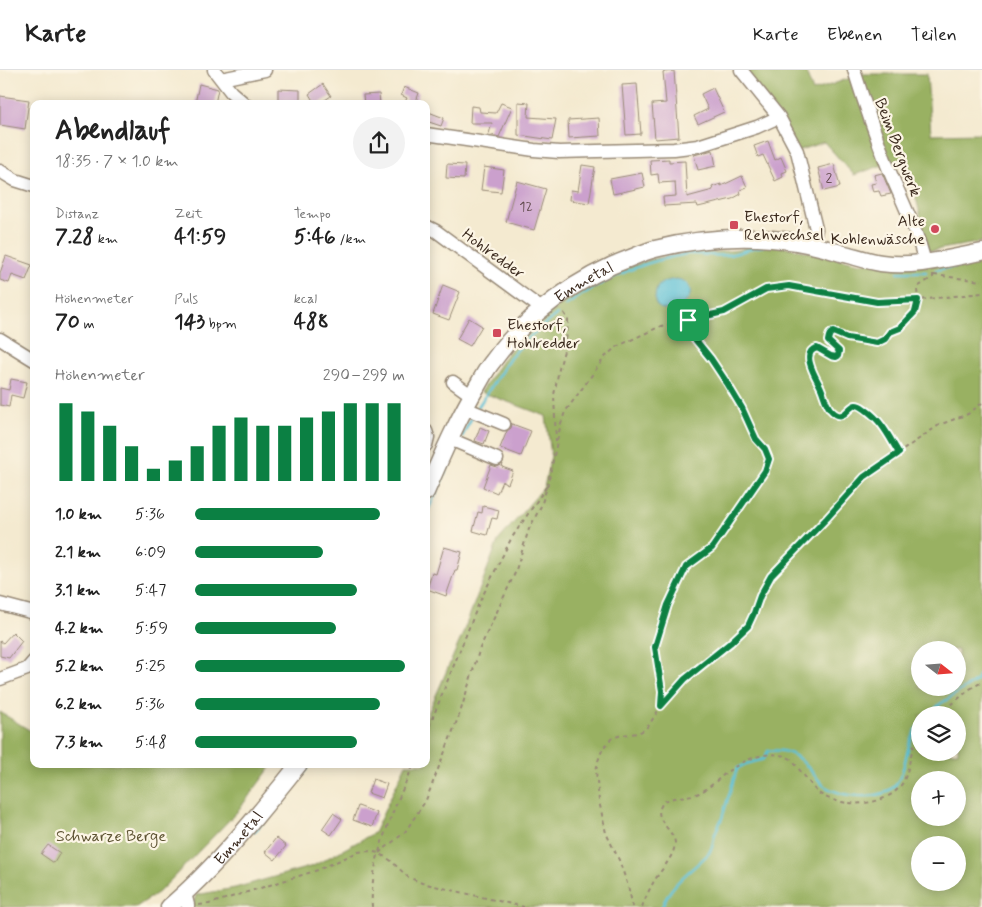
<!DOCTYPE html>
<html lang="de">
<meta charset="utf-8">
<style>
body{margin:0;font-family:Mynerve,sans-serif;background:#f2f2f2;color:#222;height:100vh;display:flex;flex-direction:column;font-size:19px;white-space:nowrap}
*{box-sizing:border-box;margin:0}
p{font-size:16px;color:#767676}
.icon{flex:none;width:28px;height:28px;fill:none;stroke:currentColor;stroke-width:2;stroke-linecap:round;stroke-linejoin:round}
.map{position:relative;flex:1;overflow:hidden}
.side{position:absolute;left:30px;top:30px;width:400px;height:668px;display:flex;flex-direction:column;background:#fff;border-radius:10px;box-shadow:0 2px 12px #0003}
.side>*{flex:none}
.needle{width:32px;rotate:107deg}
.fabs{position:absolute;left:911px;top:571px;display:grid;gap:10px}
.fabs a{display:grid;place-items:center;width:55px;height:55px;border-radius:50%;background:#fff;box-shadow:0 2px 12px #0003;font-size:25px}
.pin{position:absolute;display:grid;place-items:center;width:42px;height:42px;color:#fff;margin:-21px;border-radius:10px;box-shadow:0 2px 8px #0006}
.round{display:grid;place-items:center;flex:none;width:52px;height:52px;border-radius:26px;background:#f2f2f2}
.headline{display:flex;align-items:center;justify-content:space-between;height:85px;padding:0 25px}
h1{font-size:28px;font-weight:700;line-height:38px}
.metrics{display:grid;grid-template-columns:repeat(3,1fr);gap:8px;height:85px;padding:5px 25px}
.metrics div{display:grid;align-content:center}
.metrics b{font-size:21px;font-weight:700}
.metrics small{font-size:14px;font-weight:400}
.metrics p{font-size:14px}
.chart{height:140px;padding:10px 25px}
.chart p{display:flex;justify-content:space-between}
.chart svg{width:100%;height:90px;margin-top:5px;stroke:#0b8043;stroke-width:6}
ul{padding:0 25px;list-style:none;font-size:16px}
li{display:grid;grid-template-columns:80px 60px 1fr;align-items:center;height:38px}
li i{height:12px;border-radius:6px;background:#0b8043}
header{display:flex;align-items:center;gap:30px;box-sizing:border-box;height:70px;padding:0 25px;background:#fff;border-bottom:1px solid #e0e0e0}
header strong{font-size:24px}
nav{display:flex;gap:28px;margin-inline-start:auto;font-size:18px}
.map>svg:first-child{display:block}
</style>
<header>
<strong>Karte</strong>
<nav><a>Karte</a><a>Ebenen</a><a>Teilen</a></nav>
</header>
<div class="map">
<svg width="982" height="837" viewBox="0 0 982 837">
<rect width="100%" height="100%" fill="#fcf5e5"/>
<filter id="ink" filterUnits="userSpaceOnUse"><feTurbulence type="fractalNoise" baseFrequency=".02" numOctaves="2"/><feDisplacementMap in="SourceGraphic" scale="10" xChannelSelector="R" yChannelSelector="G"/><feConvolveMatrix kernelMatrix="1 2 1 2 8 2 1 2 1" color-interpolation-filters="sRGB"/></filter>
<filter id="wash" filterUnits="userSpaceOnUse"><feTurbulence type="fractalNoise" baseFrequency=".0096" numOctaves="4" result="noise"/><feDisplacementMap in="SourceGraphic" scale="20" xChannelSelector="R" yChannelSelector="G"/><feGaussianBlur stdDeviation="1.12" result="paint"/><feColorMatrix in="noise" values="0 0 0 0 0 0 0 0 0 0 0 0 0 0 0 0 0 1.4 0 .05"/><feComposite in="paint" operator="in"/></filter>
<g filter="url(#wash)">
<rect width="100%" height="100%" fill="#f4ead0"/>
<path fill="#99b162" stroke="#6a6e40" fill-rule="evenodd" d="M741 0H805L813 21 862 4H927L931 64 982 63V172L929 181 906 87 854 105 824 72 797 81Z
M754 173H767L860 193 982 186V837H192L196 825 235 818 313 796 374 763 406 694H426V648L461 568 498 471 544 417 551 386 546 346 481 322 505 286 529 259 567 229 611 203 651 189 691 182H717L738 180ZM920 580H958V618H920ZM920 645H958V682H920ZM920 710H958V748H920ZM920 775H958V812H920Z
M0 642 34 663V694H85L89 696 90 694H273L237 742 159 822 136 837H0Z"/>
<path fill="#59c0d7" stroke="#4a757a" d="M676 209C682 210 686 211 689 217 697 231 670 245 660 238 658 237 656 234 655 232 655 214 660 212 676 209Z"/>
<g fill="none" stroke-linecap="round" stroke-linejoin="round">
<path stroke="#59c0d7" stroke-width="2.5" d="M936 200 982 191
M898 202H926
M565 236C598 213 633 195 672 187 677 186 683 185 687 184 703 183 718 188 733 184 744 182 751 177 763 176
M478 337 510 288 527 269 557 244
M462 367 472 347
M426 445 456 380
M929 645 940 634 976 611 979 604H982
M254 762 283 730 311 694
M662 837C671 812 692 801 709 783L712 777 715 764 722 748 736 702 738 698 746 694 764 689 768 681C798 677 806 697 824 716 836 724 850 726 864 726 916 726 896 683 920 654"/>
</g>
<g id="blocks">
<path fill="#cba0cd" d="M674 1 679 67 655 69 652 34 666 33 663 2Z
M199 14 218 19 215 34H195Z
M323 14 331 26 319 34H315L309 24Z
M637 14 641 64 626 65 622 15Z
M404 17 419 23 415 34H404L407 28 401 25Z
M713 18 724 42 698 54 694 46 708 39 701 24Z
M278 19 300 20V34H278Z
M379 24 380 34H364L363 25Z
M0 26 29 30 25 59 0 55Z
M518 32 529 33 528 47 556 49 552 70 518 65Z
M501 33 512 37 499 67 489 64 492 53H470L471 36 479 37 480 42 496 43Z
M426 41 444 48 441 56 426 51Z
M599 48 600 66 569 68 568 50Z
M768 71 775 90 781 87 787 101 782 103 783 107 775 111 763 85 758 87 754 76Z
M713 80 716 96 698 100 694 85Z
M669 89V92L685 91 687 127 713 120 712 117 721 114V116L742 106 747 117 740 120 741 124 732 129 698 137 697 134 664 136 663 127 676 126 675 112 659 113 658 104 651 105 650 90Z
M447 94 465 95 464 109 446 108Z
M834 94 840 117 824 121 818 98Z
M582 95 595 97 589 133 570 130 571 120 578 121Z
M484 97 504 100 501 122 481 120Z
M642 103 645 117 613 124 610 109Z
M882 103 891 124 881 126 879 121 873 122 871 114 876 113 874 105Z
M517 111 546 119 534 160 506 152Z
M6 186 32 195 26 210 12 205 9 213 0 210V203Z
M443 215 460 222 449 250 433 244Z
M469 248 482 256 470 276 457 269Z
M11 309 27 312 23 328 11 325 9 337 0 335V318L9 320Z
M512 354 531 361 521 386 500 378 507 361 511 358Z
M480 357 489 361 484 374 475 371Z
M503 394 502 397 513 401 508 414 502 411 497 423 483 417 491 395 497 397Z
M483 436 499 440 497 449 492 448 487 465 473 461 478 442 482 443Z
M444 477 462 482 457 500H455L446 526 427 519 432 503 436 504Z
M13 562 22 571 9 588 0 586V571L3 573Z
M373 709 387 714 382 728 368 723Z
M358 736 377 743 372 757 353 750Z
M333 743 342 749 331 765 322 759Z
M276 768 286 776 275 790 265 782Z
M48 775 60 783 54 793 41 784Z"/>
</g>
</g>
<g filter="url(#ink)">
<use href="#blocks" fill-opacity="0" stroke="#988a77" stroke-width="1"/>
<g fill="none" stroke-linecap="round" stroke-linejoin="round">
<g stroke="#988a77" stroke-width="15">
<path id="minor" d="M214 0 231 22 245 34
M741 0 779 47 797 81 816 159 813 175
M854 0C864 32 875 64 887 95 900 127 917 159 925 193
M221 9 265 0
M426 64 534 80 559 82 674 79 698 76 757 57 779 47
M0 101 15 110 34 116
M426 156 436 161 542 239
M0 269 34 290
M453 312 471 325
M465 338 504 354
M426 361 428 367 426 375
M450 369 497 389
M0 534 34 543
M0 609 27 599 34 591
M185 823 188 835V837"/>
</g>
<g stroke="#988a77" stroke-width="19">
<g id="major">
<path id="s1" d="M426 422C442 385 458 348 479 313 483 306 487 298 493 291 527 244 578 207 633 187 640 184 647 181 655 179 696 169 740 165 782 170 802 172 822 177 841 183 854 186 867 191 881 193 915 198 949 188 982 182"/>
<path id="s2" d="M169 837C201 810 228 780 255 748 270 730 285 712 299 694"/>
</g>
</g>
<path stroke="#988a77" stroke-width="2" stroke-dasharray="4 4" stroke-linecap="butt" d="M934 205 982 211
M556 372 554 325 559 299 565 277 568 255V249L562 240
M899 383C889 367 882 351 866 340 863 338 860 335 856 335 847 336 844 355 830 339 825 332 824 325 821 318 817 309 798 282 817 278L831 286 836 287 838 286 839 281 828 271C829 266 829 264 833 262L847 267 877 273 885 269 890 262 900 258 915 242 918 230 917 219 919 216 933 207V204
M661 636 662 621 655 577 668 535 686 497 712 478 765 401 769 389 765 379 756 369 742 338 727 313 711 289 694 268 688 251
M939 645 970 619 982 612
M426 664 479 533 511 469 547 416
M379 783 405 762 426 730 460 643 480 578 515 503 529 459 541 436 548 414 561 353 565 342 605 287 616 277 661 256 724 243 766 219 789 216 877 232 918 230 982 223
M199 835 209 834 318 800 358 782 368 781 379 783 390 790 408 807 422 813 524 837
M372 837C369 789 395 737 414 694
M633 837 628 816 619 790 606 763 599 731 596 701 598 691 603 678 612 668 622 665 638 663 644 660 649 655 661 636 685 609 730 573 748 556 754 543 760 526 771 506 827 448 864 407 939 355 968 344 982 333
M642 837C645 829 649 820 653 813 659 802 675 786 675 773 674 760 653 750 661 736 666 725 688 728 699 723 710 718 718 709 727 702 744 690 770 677 791 689L817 722C839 739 889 738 903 712 911 697 909 679 920 664"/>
<use href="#minor" stroke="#fff" stroke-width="12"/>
<use href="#major" stroke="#fff" stroke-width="16"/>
</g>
</g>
<g fill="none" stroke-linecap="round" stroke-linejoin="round" filter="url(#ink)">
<g stroke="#fff" stroke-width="10">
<path id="route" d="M789 216 877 232 918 230 915 242 900 258 890 262 885 269 877 273 847 268 833 262C829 264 829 266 828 271L839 281 838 286 836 287 831 286 817 278C799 282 817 309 821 318 824 325 825 332 830 339 844 355 847 336 856 335 860 335 863 338 866 340 882 351 889 367 899 383L864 407 827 448 771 506 760 526 754 543 748 556 730 573 685 609 661 636 662 621 655 577 668 535 686 497 712 478 765 401 769 389 765 379 756 369 742 338 727 313 711 289 694 268 688 250 724 242 766 219Z"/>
</g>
<use href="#route" stroke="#0b8043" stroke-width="6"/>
</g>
<g fill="#d1495b" stroke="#fcf5e5" stroke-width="2">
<rect x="729" y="150" width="10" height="10" rx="2.5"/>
<circle cx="935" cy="159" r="5"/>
<rect x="492" y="258" width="10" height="10" rx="2.5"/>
</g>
<g text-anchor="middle" stroke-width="4.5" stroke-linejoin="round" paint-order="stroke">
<g font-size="14" fill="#5f484a">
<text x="829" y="112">2</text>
<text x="526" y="141">12</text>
</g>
<g font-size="16" fill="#3b2a1e" stroke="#fcf5e5">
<text transform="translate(899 77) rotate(69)" y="6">Beim Bergwerk</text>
<text transform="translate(494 183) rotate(36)" y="6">Hohlredder</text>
<text dy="6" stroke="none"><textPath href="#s1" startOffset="269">Emmetal</textPath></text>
<text dy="6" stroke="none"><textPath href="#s2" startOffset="98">Emmetal</textPath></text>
</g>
<g font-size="16" fill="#3b2a1e" stroke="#fcf5e5" text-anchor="start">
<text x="744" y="152">Ehestorf,<tspan x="744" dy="18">Rehwechsel</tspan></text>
<text x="925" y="156" text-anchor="end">Alte<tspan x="925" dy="18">Kohlenwäsche</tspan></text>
<text x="507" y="260">Ehestorf,<tspan x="507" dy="18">Hohlredder</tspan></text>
</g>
<g font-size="16" fill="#5d5332" stroke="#fcf5e5">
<text x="111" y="771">Schwarze Berge</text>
</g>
</g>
</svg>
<div class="fabs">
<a><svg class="needle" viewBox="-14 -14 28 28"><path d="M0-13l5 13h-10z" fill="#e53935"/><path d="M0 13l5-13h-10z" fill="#767676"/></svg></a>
<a><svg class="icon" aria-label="layers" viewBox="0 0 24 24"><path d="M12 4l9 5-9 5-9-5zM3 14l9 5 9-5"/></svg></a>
<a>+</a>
<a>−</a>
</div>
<div class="pin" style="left:688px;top:250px;background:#1e9e55"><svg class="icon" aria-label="arrive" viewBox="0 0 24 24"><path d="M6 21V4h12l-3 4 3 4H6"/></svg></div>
<section class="side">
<div class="headline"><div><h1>Abendlauf</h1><p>18:35 · 7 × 1.0 km</p></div><a class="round"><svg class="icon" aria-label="share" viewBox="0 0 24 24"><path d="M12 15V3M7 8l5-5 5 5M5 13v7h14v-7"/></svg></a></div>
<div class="metrics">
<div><p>Distanz</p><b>7.28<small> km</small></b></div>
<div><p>Zeit</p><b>41:59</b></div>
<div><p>Tempo</p><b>5:46<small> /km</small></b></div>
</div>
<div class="metrics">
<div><p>Höhenmeter</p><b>70<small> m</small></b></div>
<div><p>Puls</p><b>143<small> bpm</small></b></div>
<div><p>kcal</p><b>488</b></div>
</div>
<div class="chart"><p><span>Höhenmeter</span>290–299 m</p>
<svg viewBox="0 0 160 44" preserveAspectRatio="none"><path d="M5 44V6M15 44V10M25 44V17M35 44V27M45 44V38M55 44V34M65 44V27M75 44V17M85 44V13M95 44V17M105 44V17M115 44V13M125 44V10M135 44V6M145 44V6M155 44V6"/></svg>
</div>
<ul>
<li><b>1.0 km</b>5:36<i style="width:88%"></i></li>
<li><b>2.1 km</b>6:09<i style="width:61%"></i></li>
<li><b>3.1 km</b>5:47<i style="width:77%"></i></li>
<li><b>4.2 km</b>5:59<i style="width:67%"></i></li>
<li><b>5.2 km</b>5:25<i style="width:100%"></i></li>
<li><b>6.2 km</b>5:36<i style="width:88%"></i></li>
<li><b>7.3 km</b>5:48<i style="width:77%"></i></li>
</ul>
</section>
</div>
